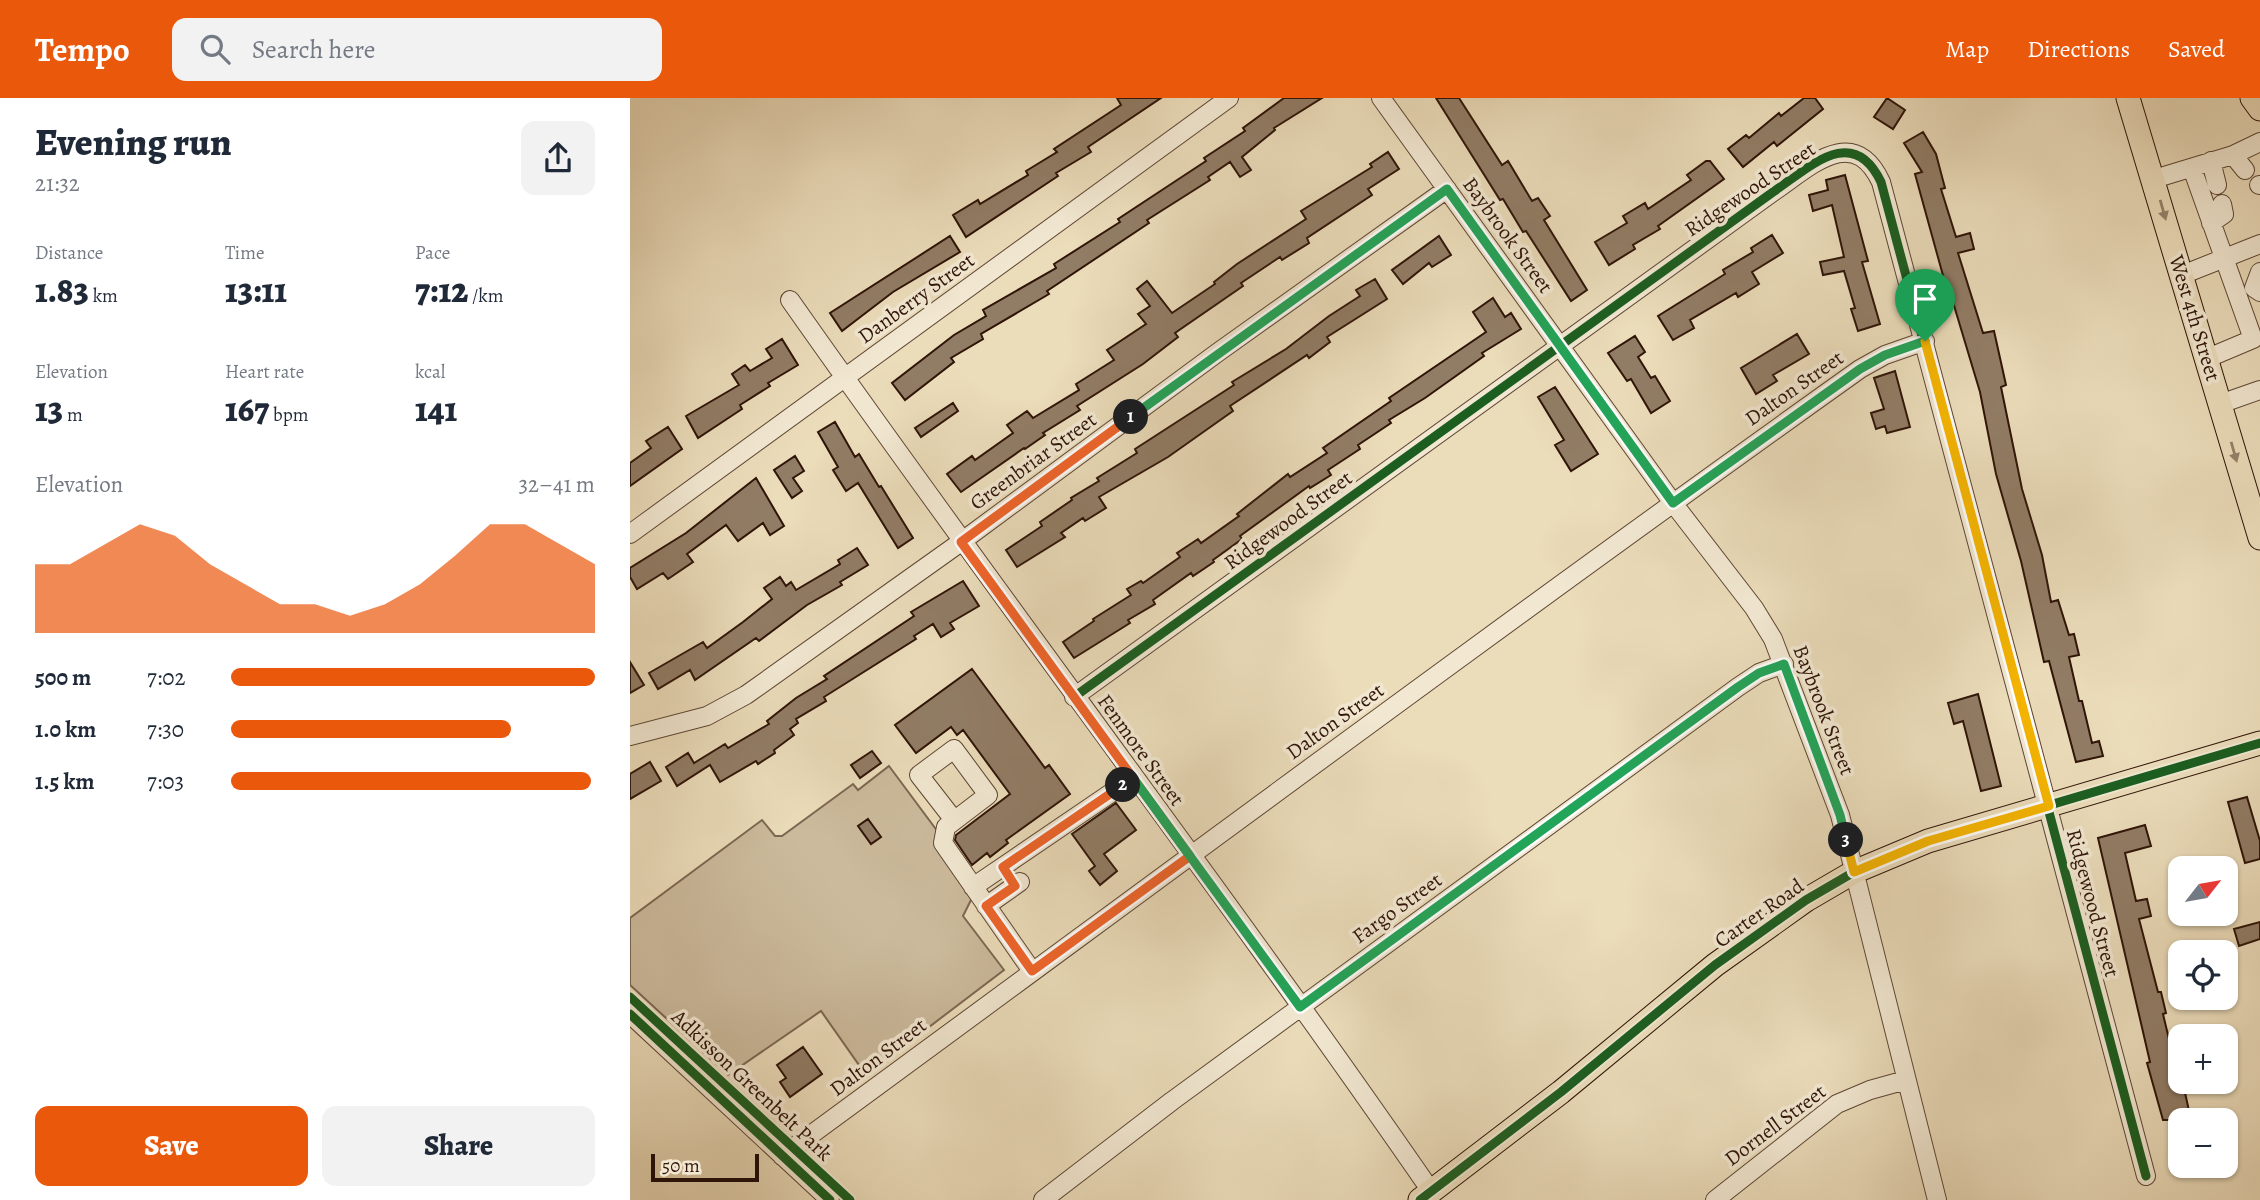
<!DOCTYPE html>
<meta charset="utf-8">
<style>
body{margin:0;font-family:Alegreya,serif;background:#f2f2f3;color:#1f2937;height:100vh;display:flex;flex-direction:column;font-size:26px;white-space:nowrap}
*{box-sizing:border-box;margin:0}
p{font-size:23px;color:#747a83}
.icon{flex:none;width:38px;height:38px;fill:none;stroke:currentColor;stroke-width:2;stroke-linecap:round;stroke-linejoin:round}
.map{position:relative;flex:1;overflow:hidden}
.drawer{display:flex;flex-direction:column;background:#fff;width:630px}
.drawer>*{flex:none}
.needle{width:46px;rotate:59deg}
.controls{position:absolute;left:1538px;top:758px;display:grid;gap:14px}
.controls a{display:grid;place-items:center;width:70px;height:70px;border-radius:14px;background:#fff;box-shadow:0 2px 5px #0004;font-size:35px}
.scale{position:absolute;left:21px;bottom:18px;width:108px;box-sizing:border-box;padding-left:7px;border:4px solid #2f1408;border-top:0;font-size:19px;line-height:24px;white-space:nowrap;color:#2f1408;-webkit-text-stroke:5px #f2e8d2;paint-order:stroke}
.pin{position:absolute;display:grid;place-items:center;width:60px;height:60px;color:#fff;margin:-72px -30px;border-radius:50% 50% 50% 0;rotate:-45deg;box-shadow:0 0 7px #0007}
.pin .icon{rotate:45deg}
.km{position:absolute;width:35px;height:35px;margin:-18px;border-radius:50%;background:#222;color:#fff;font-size:19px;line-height:35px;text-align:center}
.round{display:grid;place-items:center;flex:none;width:74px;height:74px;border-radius:14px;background:#f2f2f3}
.overview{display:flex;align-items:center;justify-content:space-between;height:119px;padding:0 35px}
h1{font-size:38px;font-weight:800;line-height:52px}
.metrics{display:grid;grid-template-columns:repeat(3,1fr);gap:10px;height:119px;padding:7px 35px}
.metrics div{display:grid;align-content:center}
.metrics b{font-size:35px;font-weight:800}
.metrics small{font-size:19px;font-weight:400}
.metrics p{font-size:19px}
.chart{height:196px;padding:14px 35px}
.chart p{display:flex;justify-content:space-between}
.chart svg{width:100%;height:126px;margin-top:7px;fill:#ea580c;opacity:.7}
.cta{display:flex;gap:14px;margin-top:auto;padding:14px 35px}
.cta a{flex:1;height:80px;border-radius:14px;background:#ea580c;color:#fff;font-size:28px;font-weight:800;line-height:80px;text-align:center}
.cta a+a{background:#f2f2f3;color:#1f2937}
ul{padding:0 35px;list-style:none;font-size:23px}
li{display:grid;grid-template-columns:112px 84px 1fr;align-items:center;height:52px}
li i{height:18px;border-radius:9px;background:#ea580c}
header{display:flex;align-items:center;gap:42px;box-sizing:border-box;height:98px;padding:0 35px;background:#ea580c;color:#fff}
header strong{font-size:33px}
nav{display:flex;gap:38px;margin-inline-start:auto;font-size:24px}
.search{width:490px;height:63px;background:#f2f2f3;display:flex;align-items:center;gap:18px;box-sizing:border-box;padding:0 24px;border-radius:14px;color:#747a83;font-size:26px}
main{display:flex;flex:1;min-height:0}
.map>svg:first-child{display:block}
</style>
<header>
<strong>Tempo</strong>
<div class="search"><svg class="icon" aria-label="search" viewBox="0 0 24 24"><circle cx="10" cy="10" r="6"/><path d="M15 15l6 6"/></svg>Search here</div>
<nav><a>Map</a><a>Directions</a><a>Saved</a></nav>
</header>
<main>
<section class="drawer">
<div class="overview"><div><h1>Evening run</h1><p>21:32</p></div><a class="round"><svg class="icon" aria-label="share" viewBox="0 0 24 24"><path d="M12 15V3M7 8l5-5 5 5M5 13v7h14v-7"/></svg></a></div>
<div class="metrics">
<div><p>Distance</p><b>1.83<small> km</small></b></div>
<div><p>Time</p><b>13:11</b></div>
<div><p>Pace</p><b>7:12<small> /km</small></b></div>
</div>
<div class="metrics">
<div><p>Elevation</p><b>13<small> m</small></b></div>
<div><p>Heart rate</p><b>167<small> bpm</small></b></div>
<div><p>kcal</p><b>141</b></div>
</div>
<div class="chart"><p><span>Elevation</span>32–41 m</p>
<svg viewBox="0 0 160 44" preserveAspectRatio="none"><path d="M0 44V20L10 20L20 13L30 6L40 10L50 20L60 27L70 34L80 34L90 38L100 34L110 27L120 17L130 6L140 6L150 13L160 20V44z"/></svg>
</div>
<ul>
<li><b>500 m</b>7:02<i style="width:100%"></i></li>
<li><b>1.0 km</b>7:30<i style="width:77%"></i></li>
<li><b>1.5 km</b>7:03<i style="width:99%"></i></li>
</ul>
<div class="cta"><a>Save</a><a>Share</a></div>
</section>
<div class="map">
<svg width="1630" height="1102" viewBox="0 0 1630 1102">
<rect width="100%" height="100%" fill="#ebdcba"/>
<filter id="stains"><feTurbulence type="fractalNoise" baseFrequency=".00286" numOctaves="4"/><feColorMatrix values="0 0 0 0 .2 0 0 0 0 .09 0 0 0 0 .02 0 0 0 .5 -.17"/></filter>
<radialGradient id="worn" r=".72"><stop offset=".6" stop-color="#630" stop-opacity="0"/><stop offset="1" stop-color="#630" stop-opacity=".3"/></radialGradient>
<path fill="#cbba9c" stroke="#7d6752" stroke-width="2" d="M259 668 308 734 342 800 333 818 374 872 236 977 191 913 98 977 0 887V820L132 722 145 738H152L223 686 228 692Z"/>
<path fill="#917c65" stroke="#2f1408" stroke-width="2" d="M487 0H531L458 49 461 54 426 75 428 78 336 139 323 117 348 102 350 106 398 77 396 73 427 54 424 51 491 7Z
M654 0H692L644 30 645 32 612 59 621 72 610 79 600 64 578 79 580 82 517 122 519 125 417 193 419 196 351 236 353 241 321 260 324 264 275 302 262 285 324 237 356 218 353 212 426 170 424 166 490 124 488 121 576 63 574 60 615 33 613 30Z
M806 0H829L872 67 878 63 902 103 908 100 920 118 914 122 957 192 941 203 896 133 893 134 873 101 870 102Z
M1174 0H1185L1193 11 1147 48 1144 44 1113 69 1098 51 1116 37 1119 40 1149 15 1151 18Z
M1257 0 1275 12 1263 31 1244 19Z
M1293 34 1306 56 1315 90 1311 91 1326 139 1340 135 1344 151 1328 155 1353 235 1364 233 1376 287 1371 289 1392 391 1412 457 1421 504 1428 502 1439 537 1444 536 1449 557 1439 559 1449 603H1452L1462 645 1469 643 1473 658 1446 664 1419 563 1414 564 1391 463 1366 376 1350 294 1319 191 1317 192 1285 76 1292 74 1274 45Z
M758 54 769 71 738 91 742 97 677 140 679 145 652 162 650 159 611 185 613 188 545 235 548 239 513 266 447 308 450 312 413 335 415 337 395 351 394 350 331 394 317 376 342 358 345 362 383 335 377 327 397 313 403 320 449 292 446 286 484 262 477 252 516 226 508 216 520 208 507 191 517 183 542 215 585 186 584 184 607 166 676 121 671 113 742 69 740 66Z
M1076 63H1080L1094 81 1028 128 1030 131 1003 147 1005 151 979 167 965 144 997 125 993 118 1015 105 1018 111 1061 82 1057 77Z
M1215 77 1238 163 1232 164 1250 226 1228 233 1221 211 1225 210 1214 173 1193 177 1190 164 1214 159 1202 107 1183 113 1179 97 1198 92 1196 82Z
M1142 137 1153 155 1122 174 1129 186 1108 199 1106 195 1060 222 1064 230 1043 242 1028 218 1095 176 1093 172 1123 154 1121 150Z
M320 138 330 154 263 194 212 233 200 215Z
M809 138 821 157 802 169 799 165 773 186 762 172Z
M745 181 757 201 697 239 700 244 679 260 677 257 600 308 603 313 538 359 469 399 476 410 455 423 453 420 431 435 435 439 387 469 376 452 412 428 410 424 442 402 441 400 469 383 467 380 507 355 505 351 604 287 602 284 656 251 699 218 730 198 726 192Z
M863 200 875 219 881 215 891 231 852 255 854 258 795 300 759 322 761 325 728 347 730 351 698 372 701 377 680 390 679 388 610 438 612 441 583 462 584 464 563 478 561 475 523 502 525 506 498 522 500 525 444 560 433 544 464 523 463 521 501 497 497 491 511 483 513 485 550 459 547 455 568 441 571 445 609 418 607 416 658 376 660 379 697 355 693 350 761 303 759 300 856 234 843 214Z
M1167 236 1179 256 1143 277 1147 283 1126 296 1111 270Z
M1005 238 1015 254 1008 259 1021 280 1025 278 1040 303 1021 315 1001 281 997 283 978 255Z
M152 241 168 267 138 285 140 288 110 307 112 311 68 340 56 318 109 287 102 276 115 267 120 273 142 260 136 251Z
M1265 273 1280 329 1257 335 1255 328 1246 331 1241 315 1254 311 1244 280Z
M925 289 968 356 941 373 925 347 934 342 908 299Z
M323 305 328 313 291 339 285 330Z
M205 324 225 359 229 356 249 389 251 388 283 440 268 450 228 385 216 393 203 372 208 369 188 334Z
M38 329 52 351 0 388V365L21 350 16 343Z
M165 358 174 373 163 380 172 393 162 400 144 372Z
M126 380 154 428 140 437 133 425 108 443 96 427 57 456 63 464 38 481 33 475 7 491 0 479V470L56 435Z
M227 450 238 467 210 484 212 487 177 507 129 543 126 540 65 582 60 572 28 591 19 575 73 544 77 550 113 524 142 501 134 490 150 479 156 488 161 484 166 492 210 466 208 462Z
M333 483 349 508 320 525 324 531 311 539 303 526 284 538 286 541 194 599 196 603 166 621 168 625 160 631 164 637 144 652 145 655 128 666 126 663 90 684 80 667 47 688 36 669 58 655 64 665 95 646 98 650 139 626 137 623 166 600 197 581 194 578 284 518 281 514Z
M0 564 14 587 0 595Z
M342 571 415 670 419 667 440 696 376 742 378 745 360 759 357 755 342 767 325 742 326 737 380 696 333 632 327 637 321 629 286 655 265 627Z
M1348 596 1371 688 1351 693 1333 623 1324 626 1318 605Z
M242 653 251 665 230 680 221 667Z
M20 664 31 683 0 701V676Z
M1617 699 1630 743V761L1615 765 1598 704Z
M486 705 506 732 474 756 487 773 470 787 459 773 465 768 442 736Z
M238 721 251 739 241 746 228 728Z
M1515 727 1521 748 1495 755 1506 803 1517 801 1521 818 1509 821 1528 894H1531L1536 915 1533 916 1543 958 1550 956V990H1554L1561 1022H1550V1049H1546L1540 1022H1533L1517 965 1520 964 1468 740Z
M1630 824V841L1609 848 1604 831Z
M173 949 192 976 160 999 150 984 156 980 147 967Z"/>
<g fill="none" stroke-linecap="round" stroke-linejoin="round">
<g stroke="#5e4634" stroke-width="20">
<path id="minor" d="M751 0 1043 405 1124 510 1143 541 1210 717 1307 1102
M1603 57 1615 72
M1581 63 1587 87
M1562 70 1623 241 1578 260
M1524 81 1603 57 1630 44
M1629 87H1630
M1581 125 1594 116 1592 106
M1630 174 1624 190 1630 194
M1552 177 1630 146
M160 202C370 501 593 792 801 1093
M1590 306 1630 292
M0 436 599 0
M444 599 1143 94C1180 69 1223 25 1251 84L1516 1078
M0 638 77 618 116 597 331 444 587 255 817 91
M324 722 289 677 324 651 358 697 316 729 313 745 402 873
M343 789 503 680
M356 808 390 784
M0 916 200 1102
M152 1058C511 795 868 529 1230 271L1255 257 1295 243
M413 1102 542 1003 1108 589 1129 575 1154 566
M1085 1102 1207 1006 1240 992 1276 982"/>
</g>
<g stroke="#2f1408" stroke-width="25">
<path id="major" d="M1498 0 1630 440
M1622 0 1630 11
M790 1102 931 994 1085 867 1176 802 1224 774 1298 743 1630 645"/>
</g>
<use href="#minor" stroke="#f2e8d2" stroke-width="18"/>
<use href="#major" stroke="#ebdcba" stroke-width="23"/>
<g stroke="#f2e8d2" stroke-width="13">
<path id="cycleway" d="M444 599 1143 94C1180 69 1223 25 1251 84L1516 1078
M0 899 220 1102
M0 916 200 1102
M790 1102 931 994 1085 867 1176 802 1224 774 1298 743 1630 645"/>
</g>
<use href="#cycleway" stroke="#1b5e20" stroke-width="9"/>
</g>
<defs><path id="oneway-solid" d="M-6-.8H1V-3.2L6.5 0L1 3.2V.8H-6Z" transform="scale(1.75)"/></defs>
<g fill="#96826a">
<use href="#oneway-solid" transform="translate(1533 112) rotate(74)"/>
<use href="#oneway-solid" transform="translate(1604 354) rotate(74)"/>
</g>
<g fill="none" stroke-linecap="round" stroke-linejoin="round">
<g stroke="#fff" stroke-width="14">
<path id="split-1" d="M501 319 817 91 1043 405 1230 271 1255 257 1295 243"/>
</g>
<g stroke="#fff" stroke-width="14">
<path id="split-2" d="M493 687 373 769 385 788 356 808 402 873 560 758 331 444 501 319"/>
</g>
<g stroke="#fff" stroke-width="14">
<path id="split-3" d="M493 687 503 680 670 909 1108 589 1129 575 1154 566 1210 717 1216 742"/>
</g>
<g stroke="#fff" stroke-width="14">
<path id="split-4" d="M1216 742 1224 774 1298 743 1419 708 1295 243"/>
</g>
<use href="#split-1" stroke="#22a559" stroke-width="9"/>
<use href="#split-2" stroke="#f0652b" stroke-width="9"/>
<use href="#split-3" stroke="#22a559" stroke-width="9"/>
<use href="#split-4" stroke="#f5b400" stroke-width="9"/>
</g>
<g text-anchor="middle" stroke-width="7" stroke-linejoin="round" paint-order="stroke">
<g font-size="21" fill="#2f1408" stroke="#f2e8d2">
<text transform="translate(1120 91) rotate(-34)" y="7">Ridgewood Street</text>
<text transform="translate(878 137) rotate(54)" y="7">Baybrook Street</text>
<text transform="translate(286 200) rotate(-36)" y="7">Danberry Street</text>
<text transform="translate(1565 220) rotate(73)" y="7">West 4th Street</text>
<text transform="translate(1164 290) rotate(-35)" y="7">Dalton Street</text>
<text transform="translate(403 363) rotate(-36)" y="7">Greenbriar Street</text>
<text transform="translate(658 422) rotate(-36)" y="7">Ridgewood Street</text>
<text transform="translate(1194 612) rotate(69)" y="7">Baybrook Street</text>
<text transform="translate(705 623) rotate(-36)" y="7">Dalton Street</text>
<text transform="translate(511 652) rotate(54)" y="7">Fenmore Street</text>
<text transform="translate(1463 805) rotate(75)" y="7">Ridgewood Street</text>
<text transform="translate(767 810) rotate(-36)" y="7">Fargo Street</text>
<text transform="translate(1129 815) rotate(-35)" y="7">Carter Road</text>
<text transform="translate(248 959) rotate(-37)" y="7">Dalton Street</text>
<text transform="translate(122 987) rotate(43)" y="7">Adkisson Greenbelt Park</text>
<text transform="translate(1145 1027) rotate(-37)" y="7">Dornell Street</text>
</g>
</g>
<rect width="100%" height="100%" filter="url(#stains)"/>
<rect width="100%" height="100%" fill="url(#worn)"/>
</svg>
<div class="controls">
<a><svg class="needle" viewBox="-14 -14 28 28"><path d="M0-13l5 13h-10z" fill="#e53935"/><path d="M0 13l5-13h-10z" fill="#747a83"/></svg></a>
<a><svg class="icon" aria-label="locate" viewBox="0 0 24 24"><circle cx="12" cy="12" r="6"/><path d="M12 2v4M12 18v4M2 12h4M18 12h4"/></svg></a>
<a>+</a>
<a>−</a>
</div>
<div class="scale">50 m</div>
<div class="pin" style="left:1295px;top:243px;background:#1e9e55"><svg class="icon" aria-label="arrive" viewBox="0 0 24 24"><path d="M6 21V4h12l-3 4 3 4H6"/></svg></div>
<b class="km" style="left:501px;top:319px">1</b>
<b class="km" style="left:493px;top:687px">2</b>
<b class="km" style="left:1216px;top:742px">3</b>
</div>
</main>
